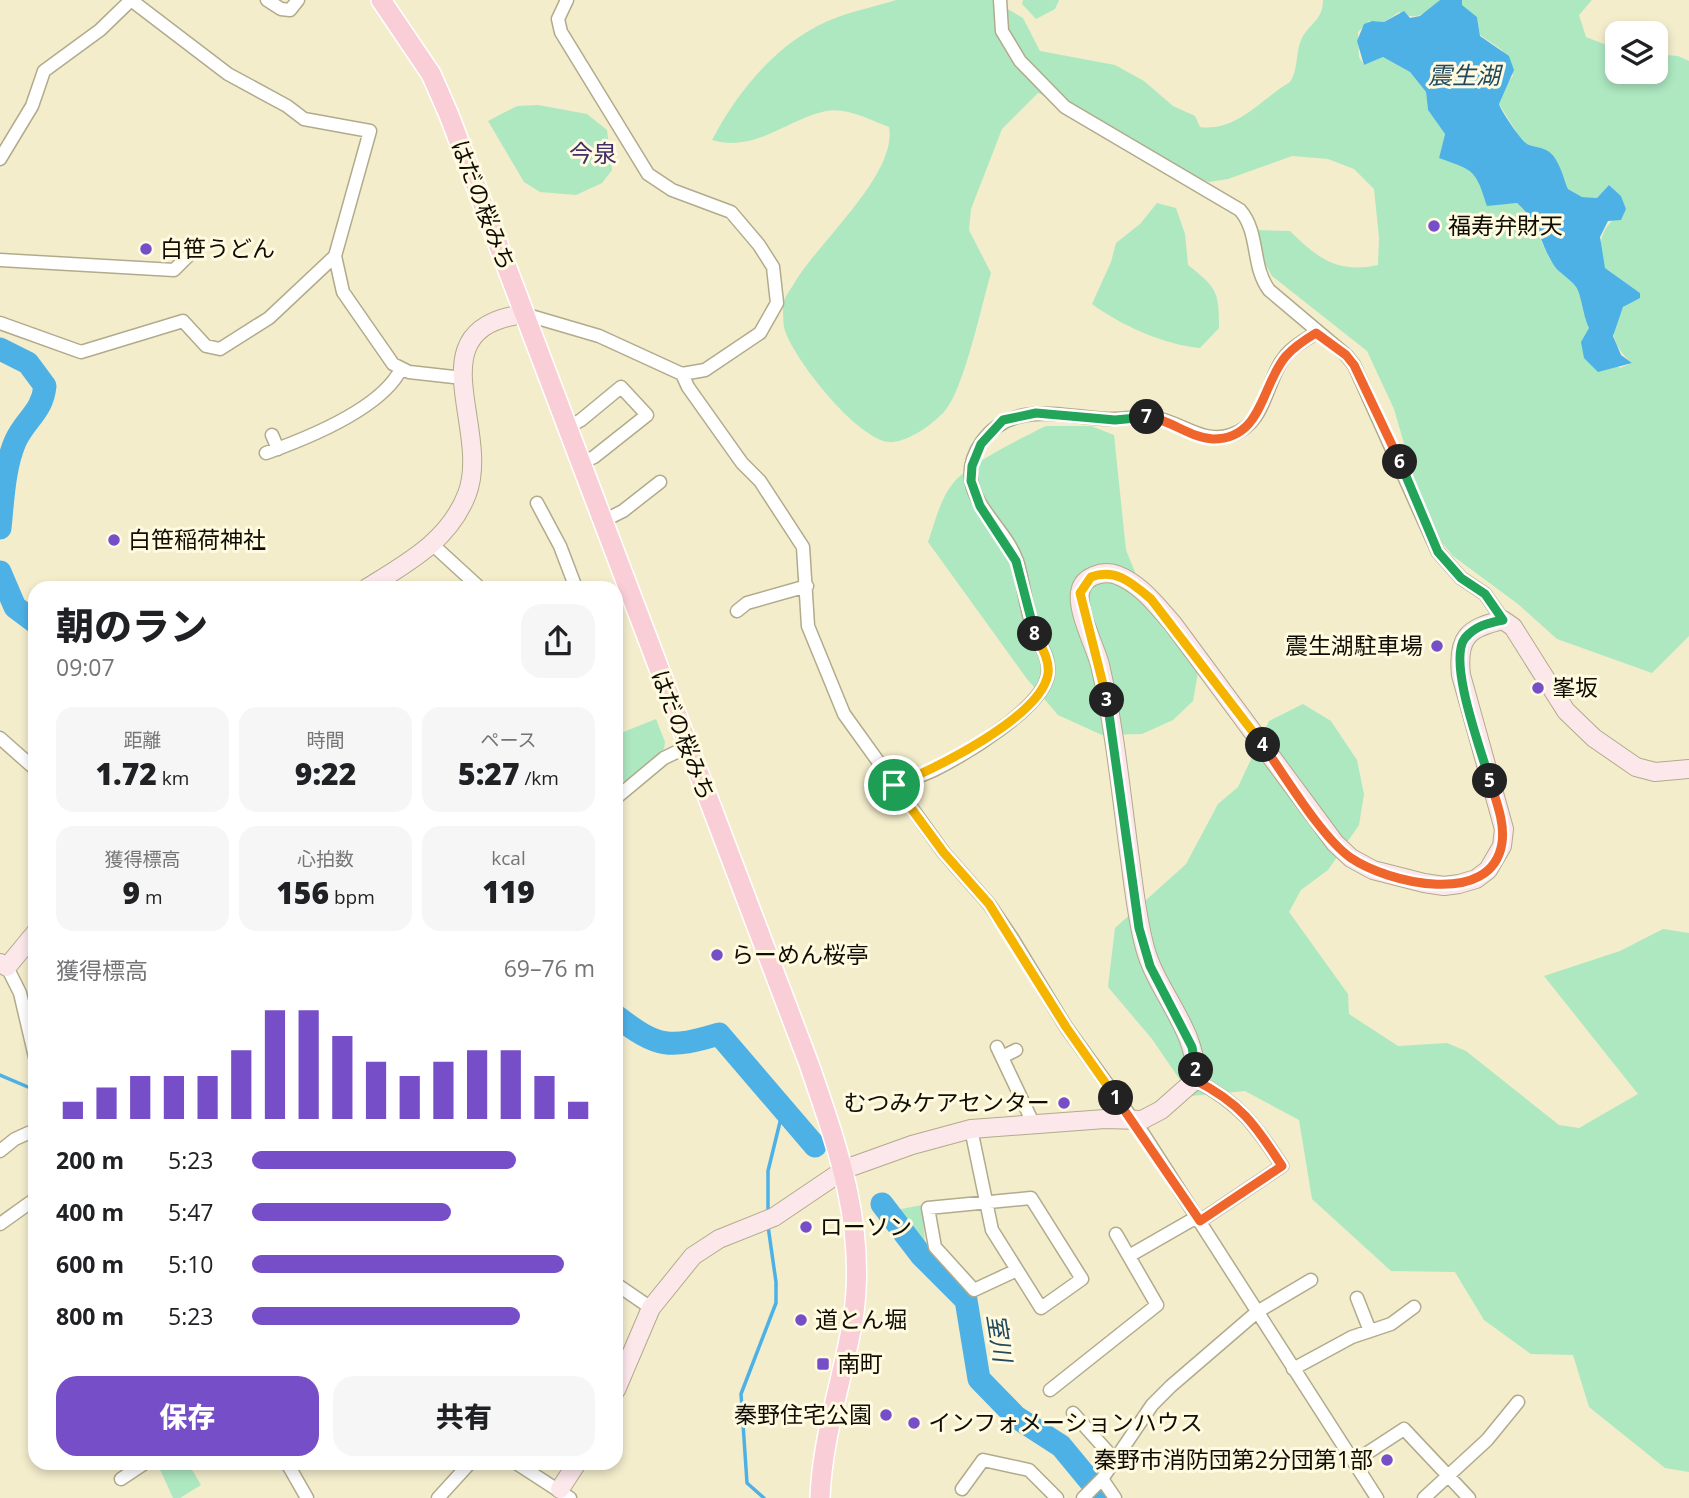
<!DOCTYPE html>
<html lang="ja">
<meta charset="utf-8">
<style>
body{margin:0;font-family:"Open Sans","Noto Sans JP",sans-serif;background:#f6f6f6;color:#202124;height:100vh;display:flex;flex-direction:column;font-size:26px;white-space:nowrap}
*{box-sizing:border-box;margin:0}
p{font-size:23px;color:#757577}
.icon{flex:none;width:38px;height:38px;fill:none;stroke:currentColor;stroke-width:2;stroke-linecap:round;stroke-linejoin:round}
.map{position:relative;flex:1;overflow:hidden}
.drawer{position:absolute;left:28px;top:581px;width:595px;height:889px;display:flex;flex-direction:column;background:#fff;border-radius:21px;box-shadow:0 4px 10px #0003}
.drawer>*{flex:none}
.controls{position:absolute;left:1605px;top:21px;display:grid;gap:14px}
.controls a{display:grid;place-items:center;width:63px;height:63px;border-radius:14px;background:#fff;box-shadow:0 4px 10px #0003;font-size:35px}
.pin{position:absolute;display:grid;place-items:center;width:60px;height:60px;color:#fff;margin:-30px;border:4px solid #fff;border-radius:50%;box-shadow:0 2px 7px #0007}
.km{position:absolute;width:35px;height:35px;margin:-18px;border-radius:50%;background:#222;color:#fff;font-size:19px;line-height:35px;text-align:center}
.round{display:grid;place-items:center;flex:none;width:74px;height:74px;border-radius:21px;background:#f6f6f6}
.summary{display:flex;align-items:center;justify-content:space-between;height:119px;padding:0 28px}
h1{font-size:38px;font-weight:800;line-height:52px}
.figures{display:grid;grid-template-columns:repeat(3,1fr);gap:10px;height:119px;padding:7px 28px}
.figures div{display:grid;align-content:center;border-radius:18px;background:#f6f6f6;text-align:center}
.figures b{font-size:30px;font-weight:800}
.figures small{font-size:19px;font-weight:400}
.figures p{font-size:19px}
.chart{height:196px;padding:14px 28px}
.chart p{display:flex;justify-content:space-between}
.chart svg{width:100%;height:126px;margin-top:7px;stroke:#764fc8;stroke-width:6}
.primary-button{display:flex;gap:14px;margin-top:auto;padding:14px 28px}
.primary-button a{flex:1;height:80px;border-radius:21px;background:#764fc8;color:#fff;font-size:28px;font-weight:800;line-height:80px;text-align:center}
.primary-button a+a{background:#f6f6f6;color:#202124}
ul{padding:0 28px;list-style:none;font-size:23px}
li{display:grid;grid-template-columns:112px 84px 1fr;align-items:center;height:52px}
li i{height:18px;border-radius:9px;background:#764fc8}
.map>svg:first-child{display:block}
</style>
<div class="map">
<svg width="1689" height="1498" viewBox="0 0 1689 1498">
<rect width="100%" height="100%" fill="#f3edcc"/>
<path fill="#ade8c1" d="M896 0H992L1023 18 1040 51 1115 65 1144 81 1173 106 1195 116 1200 127C1237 132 1261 99 1290 82 1299 68 1295 52 1302 38 1310 23 1323 20 1323 0H1440C1427 13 1417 22 1399 12L1384 22 1369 21 1358 32 1359 57 1364 65 1383 57 1410 72 1426 92 1428 110 1445 134 1439 158C1475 171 1474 167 1487 205L1517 203C1541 226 1537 239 1553 264 1558 273 1570 278 1576 287 1581 293 1583 316 1589 328L1587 336 1620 368 1632 363C1615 349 1605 328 1623 308 1628 302 1635 301 1640 293L1605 268C1595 241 1602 225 1626 210L1621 196 1609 185 1597 198 1582 197 1568 189 1557 161 1548 151 1527 144 1519 136 1499 104 1505 86 1513 76 1502 50 1480 35 1477 17 1461 5 1462 0H1592L1579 15 1586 37 1617 49V72H1656V54L1678 56 1689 61V636L1652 673 1557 639 1518 604 1453 556 1428 526 1394 409 1367 351 1272 276 1262 258 1256 230 1290 231C1317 258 1338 274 1378 265L1379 238 1374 189 1354 169 1328 159 1292 156 1228 179 1209 182 1139 157 1109 141 1094 117 1038 93 1002 129 971 209 969 230 991 273C982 303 963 395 943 413 931 425 911 440 893 442 861 446 790 355 784 327 783 320 783 312 783 305 784 297 791 289 795 282 818 243 898 173 889 127 870 120 847 107 826 111 785 120 755 153 712 140 739 88 782 37 838 17 857 10 877 6 896 0Z
M1023 0H1059L1055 9 1036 19 1022 4Z
M538 105 587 114 607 130 612 170 602 183 576 195 540 192 524 182 488 121 517 106Z
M1157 203 1176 208 1185 234 1188 265C1217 288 1219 291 1219 328L1200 348C1165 345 1120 325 1092 304L1111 262 1116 243 1140 224Z
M1046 426H1091L1114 435 1126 550 1142 589 1193 634 1200 661 1193 701 1173 720 1142 734 1102 735 1058 715 1027 679 928 542C935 522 941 496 955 481 969 464 1025 436 1046 426Z
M1303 704 1331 721 1357 760 1364 794 1359 825 1328 870 1301 890 1289 912 1348 994 1349 1014 1398 1046 1447 1043 1466 1051 1559 1125 1579 1128 1638 1094 1544 976 1620 951 1663 929 1689 933V1472L1665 1468 1589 1407 1573 1355 1531 1354 1484 1320 1455 1272 1391 1271 1312 1199 1299 1120 1245 1091 1191 1096 1152 1039 1108 987 1115 928 1186 864 1218 804 1238 787 1269 721Z
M656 719 665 742 664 749 626 781 620 780 616 772V735Z
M922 1205 925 1244 896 1210Z
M157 1463H188L201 1485 180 1498H173Z"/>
<path fill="#4eb1e6" d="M1440 0H1462V5L1477 17 1480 36 1509 56 1514 70 1499 104C1501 111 1520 139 1527 144 1533 147 1542 147 1548 151 1559 158 1563 177 1568 189L1582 197 1597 198 1609 185 1621 196 1626 209 1621 220 1608 221 1600 237 1605 268 1640 293V298L1623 307 1613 336 1621 355 1632 363 1598 372 1584 358 1581 342 1589 328C1583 316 1581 293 1576 287 1570 278 1558 273 1553 264 1538 239 1541 225 1517 203L1487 206C1475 168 1474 171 1439 158L1445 134 1428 110 1426 92 1410 72 1383 57 1364 65 1357 41 1364 24 1372 21 1384 22 1404 11 1410 18 1420 16Z"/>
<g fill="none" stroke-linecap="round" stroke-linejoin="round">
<path stroke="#4eb1e6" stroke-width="3.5" d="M0 1075 35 1090
M768 1213V1171L780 1122 786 1112
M764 1498 747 1483 741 1394 776 1303V1282L768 1226"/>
<path stroke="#4eb1e6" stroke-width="23" d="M0 349 28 363 45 386C42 413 25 419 15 442 4 468 3 500 0 528
M0 572 15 607 35 622
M616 1016C658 1048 669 1049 719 1034L815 1146
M882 1204 921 1255 966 1300 979 1379 1016 1417 1061 1446 1104 1498"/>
<g stroke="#b1ab8c" stroke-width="15">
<path id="street" d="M131 0 228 74 287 106 304 119 370 131 335 256 343 292 393 364 409 372 463 378
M267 0 281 9 290 10 298 0
M1000 0 1002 31 1020 61 1065 107 1240 210C1260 233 1251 266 1269 290L1346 355 1354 365 1438 552 1461 578 1485 594 1503 620
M0 159 32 106 44 71 100 30 131 0
M0 260 174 270 190 254
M524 314 599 336 682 374 705 370 760 333 777 303 773 267 759 245 731 212 672 190 648 174 561 32 558 19 567 0
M0 323 81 352 183 321 206 346 220 349 269 318 335 256
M682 374 688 387 742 463 760 481 803 547 808 626 844 714 944 853 989 904 1012 938 1066 1027 1144 1135 1377 1498
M567 428 581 420 621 387 647 415 594 457 581 463
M272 435 278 449
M266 453C308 438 381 409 401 369
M537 503 560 546 576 588
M603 521 623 511 660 482
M433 545 480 588
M737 611 747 603 807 586
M0 738 35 769
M894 785C907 780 922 776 934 770 964 755 1045 707 1048 673 1050 656 1038 643 1033 628 1025 606 1024 583 1017 561 1003 521 948 492 981 443 1011 399 1064 417 1108 419 1124 420 1140 415 1156 418 1183 423 1202 444 1231 435 1267 424 1265 380 1286 355 1294 346 1306 339 1316 333
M616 798 664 758 687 747
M7 967 20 993 35 1057
M997 1047 1034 1125
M1002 1057 1016 1050
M1195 1080C1239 1103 1255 1124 1282 1166L1200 1221
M971 1129 992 1230 1041 1308 1082 1279 1031 1198 928 1208 935 1247 974 1290 1017 1270
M0 1151 15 1139 35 1130
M0 1224 35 1199
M1129 1256 1197 1217
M616 1284 651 1308
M1357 1298 1370 1331
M1293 1369 1352 1337 1391 1324 1414 1307
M1050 1390 1157 1305 1116 1234
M1073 1413 1115 1460
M1355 1461 1404 1429 1469 1498
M287 1463 307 1498
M516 1463 570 1498
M121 1479 145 1463
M1102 1479 1115 1498
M962 1489 983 1460 1029 1470 1057 1498
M438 1498 470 1463
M1083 1498 1102 1479 1152 1405 1171 1386 1257 1312 1311 1280
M1424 1498 1487 1440 1518 1402"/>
</g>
<g stroke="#b1ab8c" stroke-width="20">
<path id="secondary" d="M367 588C407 563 449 541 467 494 492 428 413 328 524 314
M0 963 7 967 35 933
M616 1390 651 1308 693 1256 719 1239 774 1217 845 1169 912 1145 971 1129 1105 1119 1142 1120 1161 1110 1195 1080C1200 1033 1157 993 1145 948 1137 919 1134 889 1130 859 1121 794 1115 729 1100 665 1095 646 1077 612 1080 593 1082 576 1103 570 1117 575 1141 584 1157 606 1173 624L1335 843 1351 858 1373 870 1424 883 1444 886 1459 884 1476 879 1488 870 1502 846 1504 829 1461 675C1457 637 1468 628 1503 620L1513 627 1566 711 1594 738 1636 767 1655 772 1689 769
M560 1489 577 1463"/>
</g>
<g stroke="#fff" stroke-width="22">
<path id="primary" d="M381 0 431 74 449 115 809 1064C838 1148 867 1229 853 1319 843 1379 822 1437 820 1498"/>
</g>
<use href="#street" stroke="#fff" stroke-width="12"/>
<use href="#secondary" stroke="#fce7eb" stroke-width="18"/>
<use href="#primary" stroke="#faced7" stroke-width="19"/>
</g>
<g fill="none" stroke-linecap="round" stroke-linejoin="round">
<g stroke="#fff" stroke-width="14">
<path id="split-1" d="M894 785 944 853 989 904 1066 1027 1116 1098"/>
</g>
<g stroke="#fff" stroke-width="14">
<path id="split-2" d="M1116 1098 1200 1221 1282 1166C1255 1124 1240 1103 1195 1080L1196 1070"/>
</g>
<g stroke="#fff" stroke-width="14">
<path id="split-3" d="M1107 700 1139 928 1150 966 1192 1047 1196 1070"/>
</g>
<g stroke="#fff" stroke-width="14">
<path id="split-4" d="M1107 700 1080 593 1091 577C1116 568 1132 583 1151 599L1263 745"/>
</g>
<g stroke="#fff" stroke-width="14">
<path id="split-5" d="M1263 745C1285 776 1322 838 1351 858 1388 883 1492 908 1502 843 1505 822 1496 801 1490 781"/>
</g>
<g stroke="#fff" stroke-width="14">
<path id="split-6" d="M1400 462 1438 552 1461 578 1485 594 1503 620C1488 623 1475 626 1465 638 1447 661 1482 753 1490 781"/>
</g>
<g stroke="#fff" stroke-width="14">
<path id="split-7" d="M1147 417C1170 419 1190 438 1213 439 1263 439 1261 385 1286 356 1294 347 1306 339 1316 333L1346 355 1354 365 1400 462"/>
</g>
<g stroke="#fff" stroke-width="14">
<path id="split-8" d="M1035 634 1016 561 980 506 971 481 972 466 981 444 1003 420 1036 413 1115 420 1147 417"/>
</g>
<g stroke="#fff" stroke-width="14">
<path id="split-9" d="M894 785C932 771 1041 717 1048 674 1050 660 1041 646 1035 634"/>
</g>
<use href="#split-1" stroke="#f5b400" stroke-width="9"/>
<use href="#split-2" stroke="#f0652b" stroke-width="9"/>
<use href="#split-3" stroke="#22a559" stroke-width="9"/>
<use href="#split-4" stroke="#f5b400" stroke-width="9"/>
<use href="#split-5" stroke="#f0652b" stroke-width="9"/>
<use href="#split-6" stroke="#22a559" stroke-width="9"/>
<use href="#split-7" stroke="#f0652b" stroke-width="9"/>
<use href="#split-8" stroke="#22a559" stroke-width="9"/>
<use href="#split-9" stroke="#f5b400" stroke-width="9"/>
</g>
<g fill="#764fc8" stroke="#fffae0" stroke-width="2.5">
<circle cx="1434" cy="226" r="7"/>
<circle cx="146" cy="249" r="7"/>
<circle cx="114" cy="540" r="7"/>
<circle cx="1437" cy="646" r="7"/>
<circle cx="1538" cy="688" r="7"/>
<circle cx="717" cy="955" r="7"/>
<circle cx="1064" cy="1103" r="7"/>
<circle cx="806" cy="1227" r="7"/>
<circle cx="801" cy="1320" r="7"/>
<rect x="816" y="1357" width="14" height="14" rx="3.5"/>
<circle cx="886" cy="1415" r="7"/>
<circle cx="914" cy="1423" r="7"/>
<circle cx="1387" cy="1460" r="7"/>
</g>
<g text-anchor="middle" stroke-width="6" stroke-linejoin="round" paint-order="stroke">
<g font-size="23" fill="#100e04" stroke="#fffae0">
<text transform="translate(483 205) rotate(69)" y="8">はだの桜みち</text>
<text transform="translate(683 735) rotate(69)" y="8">はだの桜みち</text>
</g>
<g font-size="23" fill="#100e04" stroke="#fffae0" text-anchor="start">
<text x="1448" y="234">福寿弁財天</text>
<text x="160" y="257">白笹うどん</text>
<text x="128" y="548">白笹稲荷神社</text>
<text x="1423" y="654" text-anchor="end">震生湖駐車場</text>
<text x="1552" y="696">峯坂</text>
<text x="731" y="963">らーめん桜亭</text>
<text x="1050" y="1111" text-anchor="end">むつみケアセンター</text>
<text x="820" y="1235">ローソン</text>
<text x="815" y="1328">道とん堀</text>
<text x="837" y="1372">南町</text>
<text x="872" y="1423" text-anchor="end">秦野住宅公園</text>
<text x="928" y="1431">インフォメーションハウス</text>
<text x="1373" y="1468" text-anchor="end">秦野市消防団第2分団第1部</text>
</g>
<g font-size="24" font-style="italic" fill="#214a60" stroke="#fffae0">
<text x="1464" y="84">震生湖</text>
<text transform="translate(999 1338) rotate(81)" y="8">室川</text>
</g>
<g font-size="24" fill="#3f2e69" stroke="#fffae0">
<text x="593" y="162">今泉</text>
</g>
</g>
</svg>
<div class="controls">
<a><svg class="icon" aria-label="layers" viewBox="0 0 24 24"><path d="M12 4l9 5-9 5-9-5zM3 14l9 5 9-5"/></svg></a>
</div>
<div class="pin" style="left:894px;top:785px;background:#1e9e55"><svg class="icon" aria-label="arrive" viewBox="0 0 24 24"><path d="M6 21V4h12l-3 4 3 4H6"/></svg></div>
<b class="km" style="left:1116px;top:1098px">1</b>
<b class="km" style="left:1196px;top:1070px">2</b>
<b class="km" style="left:1107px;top:700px">3</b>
<b class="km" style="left:1263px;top:745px">4</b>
<b class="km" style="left:1490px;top:781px">5</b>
<b class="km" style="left:1400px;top:462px">6</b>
<b class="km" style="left:1147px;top:417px">7</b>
<b class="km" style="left:1035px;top:634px">8</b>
<section class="drawer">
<div class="summary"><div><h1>朝のラン</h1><p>09:07</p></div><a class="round"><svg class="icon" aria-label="share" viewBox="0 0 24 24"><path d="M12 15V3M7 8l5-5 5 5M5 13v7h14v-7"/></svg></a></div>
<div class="figures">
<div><p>距離</p><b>1.72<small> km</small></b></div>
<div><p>時間</p><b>9:22</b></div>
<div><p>ペース</p><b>5:27<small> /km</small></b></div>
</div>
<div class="figures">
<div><p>獲得標高</p><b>9<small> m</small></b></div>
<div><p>心拍数</p><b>156<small> bpm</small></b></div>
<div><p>kcal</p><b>119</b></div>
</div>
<div class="chart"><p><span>獲得標高</span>69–76 m</p>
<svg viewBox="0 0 160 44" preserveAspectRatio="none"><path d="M5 44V38M15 44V33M25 44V29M35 44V29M45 44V29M55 44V20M65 44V6M75 44V6M85 44V15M95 44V24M105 44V29M115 44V24M125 44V20M135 44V20M145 44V29M155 44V38"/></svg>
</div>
<ul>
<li><b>200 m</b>5:23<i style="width:77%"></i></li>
<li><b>400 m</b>5:47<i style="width:58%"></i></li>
<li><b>600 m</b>5:10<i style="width:91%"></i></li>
<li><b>800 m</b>5:23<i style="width:78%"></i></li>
</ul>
<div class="primary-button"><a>保存</a><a>共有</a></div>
</section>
</div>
